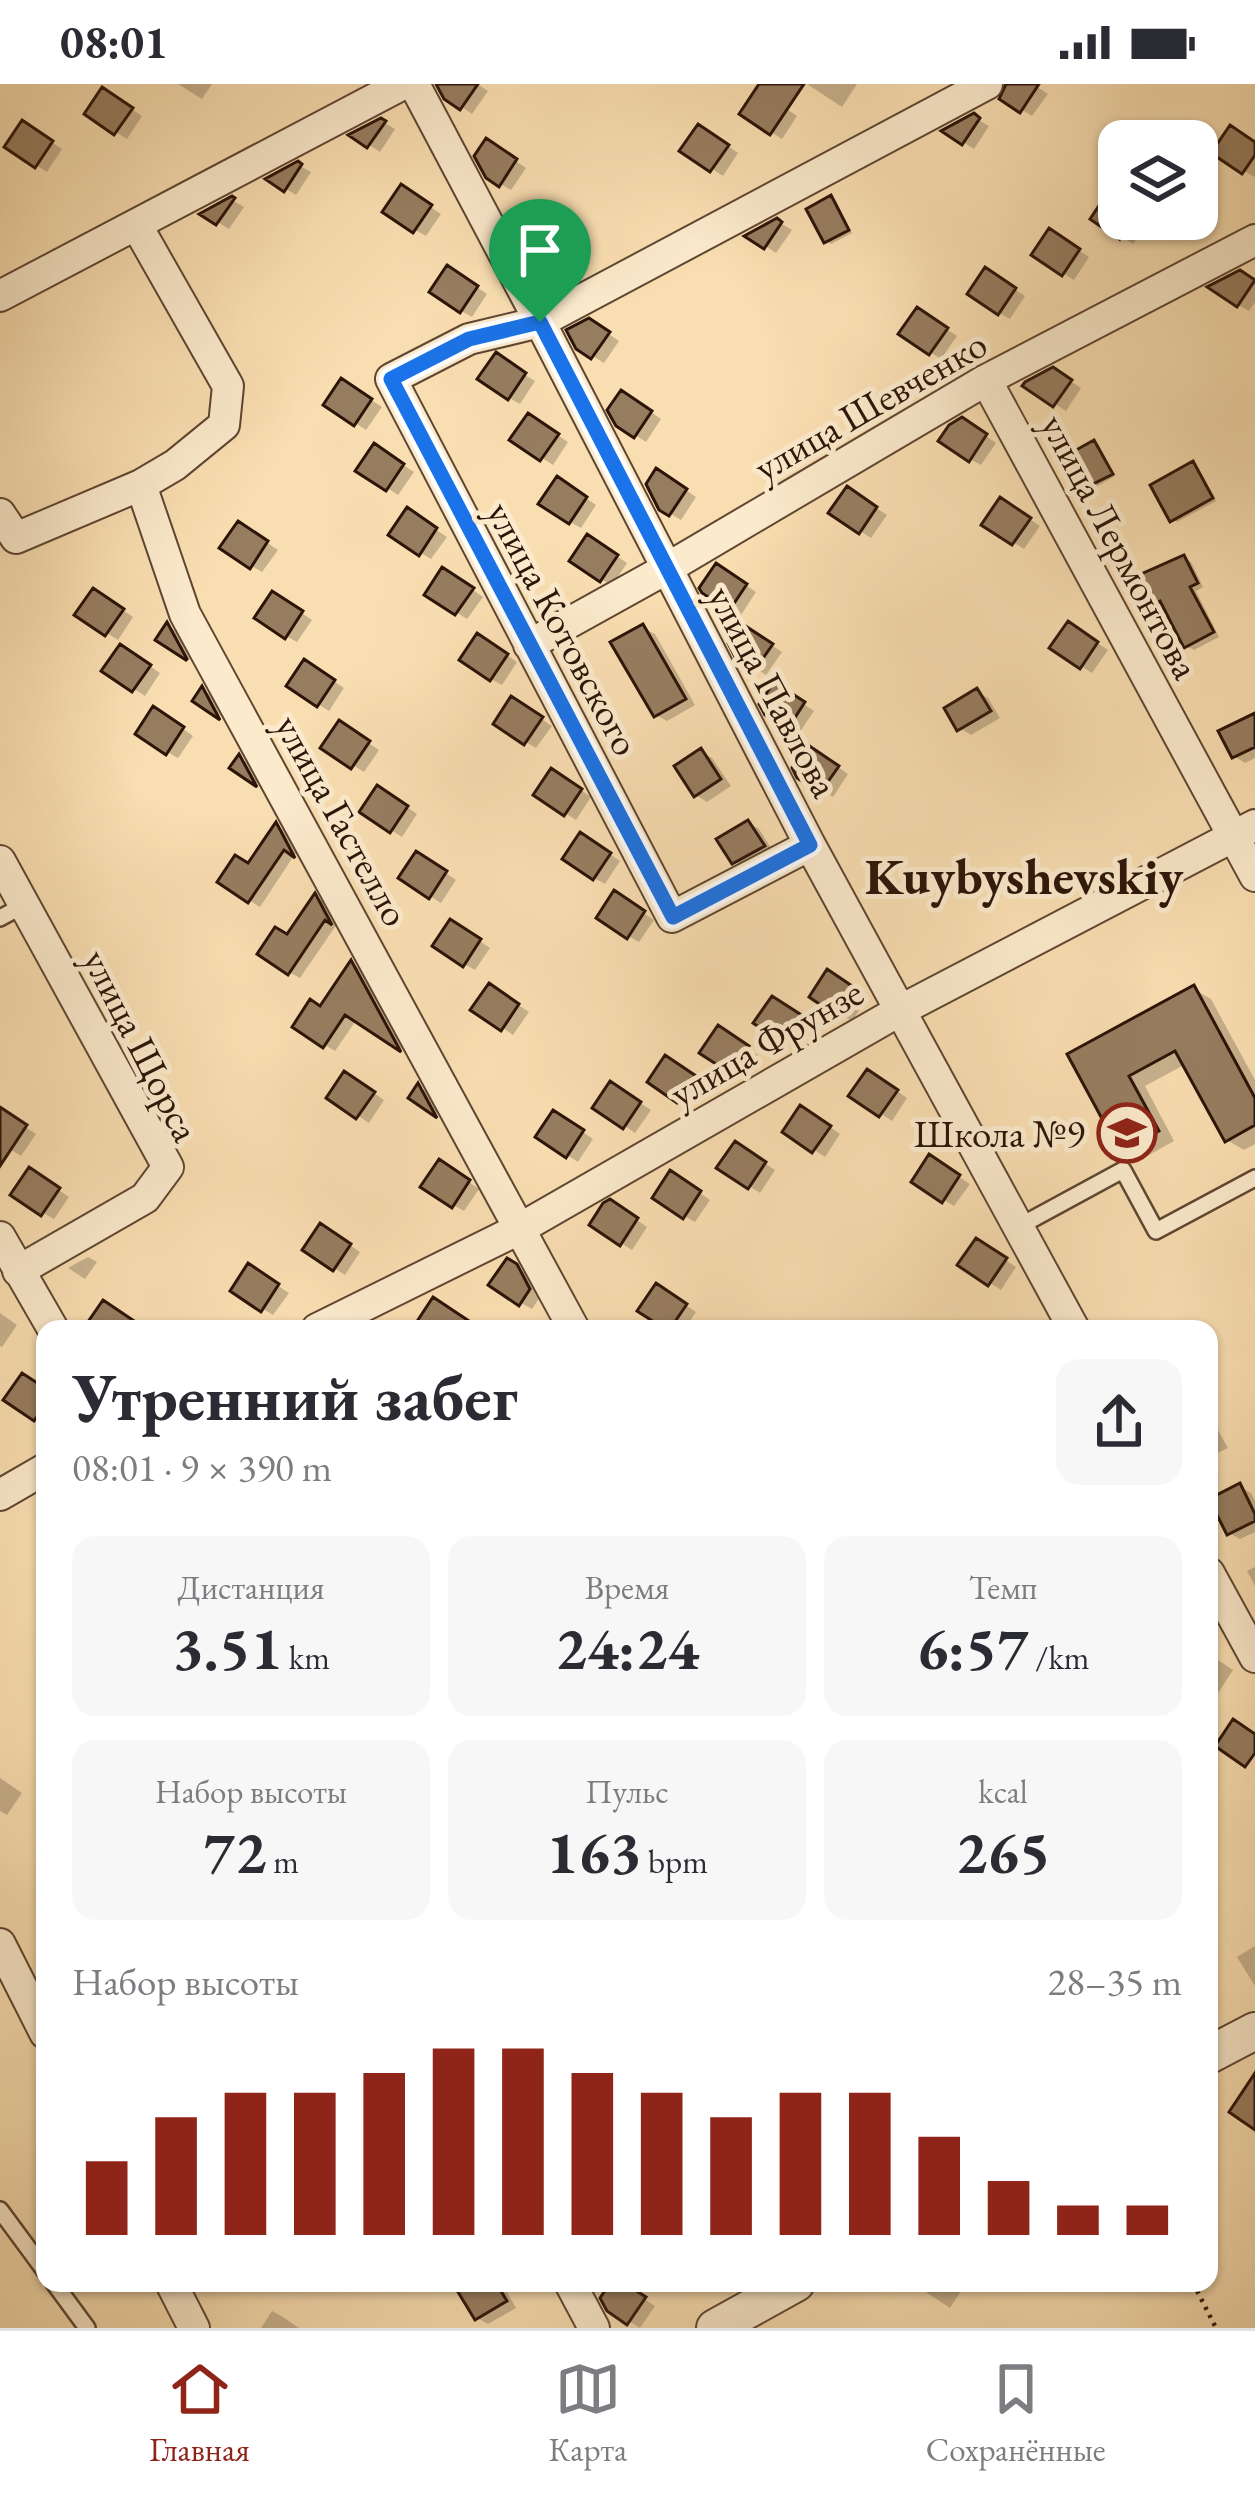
<!DOCTYPE html>
<html lang="ru">
<meta charset="utf-8">
<style>
body{margin:0;font-family:"EB Garamond",serif;background:#f7f7f7;color:#2b2b33;height:100vh;display:flex;flex-direction:column;font-size:45px;white-space:nowrap}
*{box-sizing:border-box;margin:0}
p{font-size:39px;color:#7c7c81}
.icon{flex:none;width:66px;height:66px;fill:none;stroke:currentColor;stroke-width:2;stroke-linecap:round;stroke-linejoin:round}
.map{position:relative;flex:1;overflow:hidden}
.drawer{position:absolute;left:36px;top:1236px;width:1182px;height:972px;display:flex;flex-direction:column;background:#fff;border-radius:24px;box-shadow:0 3px 9px #0004}
.drawer>*{flex:none}
.buttons{position:absolute;left:1098px;top:36px;display:grid;gap:24px}
.buttons a{display:grid;place-items:center;width:120px;height:120px;border-radius:24px;background:#fff;box-shadow:0 3px 9px #0004;font-size:60px}
.pin{position:absolute;display:grid;place-items:center;width:102px;height:102px;color:#fff;margin:-123px -51px;border-radius:50% 50% 50% 0;rotate:-45deg;box-shadow:0 0 12px #0007}
.pin .icon{rotate:45deg}
.round{display:grid;place-items:center;flex:none;width:126px;height:126px;border-radius:24px;background:#f7f7f7}
.overview{display:flex;align-items:center;justify-content:space-between;height:204px;padding:0 36px}
h1{font-size:66px;font-weight:700;line-height:90px}
.stats{display:grid;grid-template-columns:repeat(3,1fr);gap:18px;height:204px;padding:12px 36px}
.stats div{display:grid;align-content:center;border-radius:24px;background:#f7f7f7;text-align:center}
.stats b{font-size:60px;font-weight:700}
.stats small{font-size:33px;font-weight:400}
.stats p{font-size:33px}
.chart{height:336px;padding:24px 36px}
.chart p{display:flex;justify-content:space-between}
.chart svg{width:100%;height:216px;margin-top:12px;stroke:#8f2418;stroke-width:6}
.status{display:flex;justify-content:space-between;align-items:center;height:84px;padding:0 60px;background:#fff;direction:ltr}
.status svg{height:33px;fill:currentColor}
.tab-bar{display:flex;justify-content:space-around;align-items:center;height:168px;border-top:3px solid #e1e1e2;background:#fff;font-size:33px;color:#7c7c81}
.tab-bar a{display:grid;justify-items:center;gap:6px}
.tab-bar .active{color:#8f2418}
.map>svg:first-child{display:block}
</style>
<div class="status"><b>08:01</b><svg viewBox="0 0 49 12"><path d="M0 12V9h3v3zM5 12V6h3v6zM10 12V3h3v9zM15 12V0h3v12zM26 1h20v11H26zM47 4h2v5h-2z"/></svg></div>
<div class="map">
<svg width="1255" height="2244" viewBox="0 0 1255 2244">
<rect width="100%" height="100%" fill="#f9deb1"/>
<filter id="stains"><feTurbulence type="fractalNoise" baseFrequency=".00167" numOctaves="4"/><feColorMatrix values="0 0 0 0 .2 0 0 0 0 .09 0 0 0 0 .02 0 0 0 .5 -.17"/></filter>
<radialGradient id="worn" r=".72"><stop offset=".6" stop-color="#630" stop-opacity="0"/><stop offset="1" stop-color="#630" stop-opacity=".3"/></radialGradient>
<path fill="#0003" d="M178 0H212L202 15Z
M439 0H477L488 7 472 30 447 13Z
M807 0H857L842 23Z
M1009 0H1033L1048 10 1032 32 1003 14Z
M114 13 142 32 127 55 88 30Z
M769 13 797 32 782 55 771 48Z
M973 33 989 42 974 65 946 47Z
M381 37 395 45 380 68 354 51Z
M34 46 62 65 47 88 36 81Z
M710 50 738 69 723 92 684 66Z
M1255 60V93L1244 87Z
M498 65 526 84 511 106 488 92Z
M298 81 311 88 296 111 270 95Z
M1197 95 1209 103 1197 121Z
M412 111 441 130 426 152 415 146Z
M831 115 836 117 852 149 831 160 826 157Z
M232 116 244 123 229 145 204 130Z
M1119 118V135L1148 137 1133 160 1094 135Z
M777 137 792 146 776 169 750 152Z
M541 144 570 163 554 186 530 171Z
M1061 154 1089 173 1074 196 1063 189Z
M1240 189 1255 198V218L1249 227 1238 221Z
M459 191 487 210 472 233 461 227Z
M997 193 1025 212 1010 235 999 229Z
M928 233 957 252 941 275 902 250Z
M589 237 619 257 604 279 578 263Z
M495 273 535 297 520 320 509 314Z
M1053 286 1081 304 1066 327 1026 301Z
M353 304 382 323 366 346 327 320Z
M633 316 661 335 646 358 618 340Z
M539 339 568 358 553 381 514 356Z
M973 343 996 359 981 381 970 375Z
M1094 359 1099 362 1115 392 1094 404 1089 401Z
M385 369 414 388 398 411 359 386Z
M1193 381 1197 383 1216 417 1177 438 1173 435Z
M668 394 696 413 681 436 661 424Z
M568 402 596 421 581 444 570 438Z
M858 412 887 431 871 454 832 429Z
M1011 423 1040 442 1024 465 985 440Z
M418 434 447 453 431 475 421 469Z
M249 447 278 466 262 488 252 482Z
M599 460 627 479 612 502 601 495Z
M1184 474 1191 478 1203 503 1196 507 1219 553 1194 566 1186 562 1166 521 1163 523 1155 519Z
M728 489 756 508 741 531 730 525Z
M454 493 483 513 467 535 428 510Z
M105 514 133 533 118 556 79 531Z
M284 517 312 536 297 558 286 552Z
M168 542 178 548 194 578 159 555Z
M643 544 655 550 695 621 667 637 656 631Z
M1079 547 1108 566 1092 589 1053 564Z
M753 549 782 568 766 591 738 572Z
M489 559 517 578 502 601 491 595Z
M132 570 160 589 145 612 106 587Z
M316 585 344 604 329 627 318 620Z
M203 606 213 612 226 635 197 616Z
M786 608 814 627 799 649 767 629Z
M977 608 988 614 1000 634 971 651 960 644Z
M523 623 552 642 536 664 526 658Z
M165 632 193 652 178 674 167 668Z
M1255 633V674L1245 679 1234 672Z
M350 647 379 666 364 688 325 663Z
M701 668 712 674 731 702 707 718 696 711Z
M820 671 848 690 833 713 799 691Z
M240 674 250 680 262 702 233 683Z
M563 694 591 713 576 736 565 729Z
M389 711 417 730 402 753 391 746Z
M748 739 759 745 774 769 745 784 734 777Z
M277 742 287 748 301 773 295 770 260 823 249 816Z
M592 758 620 777 605 800 594 794Z
M428 777 456 796 441 819 430 812Z
M316 813 326 819 337 840 300 894 289 888 288 853Z
M626 817 654 836 639 858 628 852Z
M462 845 490 864 475 886 464 880Z
M352 880 362 885 407 968 357 935 335 967 325 961 321 925Z
M839 895 867 915 852 937 842 931Z
M1194 905 1211 915 1255 996V1060L1244 1066 1227 1056 1186 980 1145 1002 1174 1057 1140 1076 1122 1066 1071 971Z
M500 909 529 928 513 951 503 944Z
M783 922 812 941 796 964 786 957Z
M729 951 758 971 742 993 703 968Z
M677 981 705 1000 690 1023 651 997Z
M879 995 907 1014 892 1037 853 1011Z
M356 997 384 1016 369 1039 330 1013Z
M419 1003 429 1009 442 1033 412 1013Z
M622 1007 651 1026 635 1049 625 1042Z
M0 1026 36 1050 21 1072 0 1059Z
M812 1031 840 1050 825 1073 786 1047Z
M565 1036 593 1055 578 1078 567 1071Z
M747 1067 775 1086 760 1109 749 1102Z
M941 1081 970 1100 954 1122 944 1116Z
M451 1086 479 1105 464 1127 453 1121Z
M40 1093 69 1113 54 1135 43 1129Z
M682 1096 710 1116 695 1138 684 1132Z
M622 1126 647 1143 632 1166 621 1159Z
M332 1149 360 1168 345 1191 306 1166Z
M987 1164 1016 1183 1001 1206 961 1180Z
M88 1173 97 1178 85 1195 68 1184Z
M508 1178 527 1190 540 1213 532 1225 521 1219Z
M260 1190 289 1209 273 1231 263 1225Z
M668 1209 696 1228 685 1245H670L642 1226Z
M0 1229 17 1241 2 1263 0 1262Z
M45 1307V1340L8 1315Z
M1209 1330 1228 1364 1209 1373Z
M1240 1403 1251 1409 1255 1417V1448L1240 1455 1229 1449Z
M1255 1483V1502L1247 1487Z
M1209 1570 1233 1586 1218 1609 1209 1604Z
M0 1694 22 1709 7 1731 0 1727Z
M1255 1862V1902L1237 1873Z
M479 2199H502L516 2224 488 2240 477 2234Z
M614 2199H620L655 2222 640 2244 609 2225Z
M912 2199H962L965 2201 950 2224Z
M272 2227 283 2233 299 2244H261Z"/>
<path fill="#977d60" stroke="#2c1408" stroke-width="3" d="M436 0H478L460 26 444 15Z
M759 0H804L770 51 739 30Z
M1006 0H1039L1020 29 999 15Z
M102 3 133 24 114 51 84 30Z
M974 29 980 34 962 61 941 47Z
M381 34 386 37 367 64 348 51Z
M22 36 53 57 35 84 4 63Z
M698 40 729 61 710 88 679 67Z
M1230 41 1255 58V71L1242 90 1211 69Z
M486 54 517 75 499 103 486 94 474 72Z
M298 77 302 80 284 108 265 95Z
M1119 92V155L1090 135Z
M401 100 432 121 413 149 382 128Z
M831 111 849 146 824 159 806 125Z
M232 112 235 114 216 141 199 130Z
M530 134 561 155 542 182 527 173 517 153Z
M777 134 782 138 764 165 744 152Z
M1049 144 1080 165 1062 192 1031 171Z
M447 181 478 202 460 229 429 208Z
M985 183 1016 204 998 231 967 210Z
M1240 186 1255 196 1237 223 1207 203Z
M917 223 948 244 929 271 898 250Z
M589 234 610 248 591 275 576 265 566 246Z
M496 268 526 289 508 316 477 295Z
M1053 283 1072 296 1053 323 1022 302 1025 298Z
M341 294 372 315 354 342 323 321Z
M621 306 652 327 634 354 616 342 607 326Z
M528 329 559 350 540 377 509 356Z
M962 333 987 350 969 378 938 357 949 341Z
M1094 356 1113 390 1087 403 1069 370Z
M374 359 404 380 386 407 355 387Z
M1193 377 1213 414 1170 438 1150 401Z
M656 384 687 405 669 432 659 426 646 400Z
M557 392 587 413 569 440 538 420Z
M847 402 877 423 859 450 828 429Z
M1000 413 1031 434 1012 461 981 441Z
M407 423 437 444 419 472 388 451Z
M238 437 268 457 250 485 219 464Z
M587 450 618 471 600 498 569 477Z
M1184 471 1198 499 1190 503 1214 548 1184 564 1160 517 1153 521 1139 491Z
M716 479 747 500 729 527 702 509 699 504Z
M442 483 474 504 455 531 424 511Z
M93 504 124 525 105 552 74 531Z
M272 507 303 527 285 555 254 534Z
M1068 537 1098 558 1080 585 1049 564Z
M167 538 187 575 186 576 155 556Z
M741 539 773 560 754 587 736 575 728 559Z
M643 540 686 615 654 633 610 558Z
M477 549 508 570 490 597 459 576Z
M120 560 151 581 132 608 101 587Z
M304 575 335 596 317 623 286 602Z
M774 598 805 618 787 646 765 631 759 620Z
M202 602 220 636 192 617Z
M977 604 991 627 957 647 944 624Z
M511 612 543 633 524 661 493 640Z
M153 622 184 643 166 671 135 650Z
M1255 629V663L1232 674 1218 647Z
M339 636 370 657 351 685 320 664Z
M808 661 839 682 820 709 797 694 792 684Z
M701 664 721 695 694 713 674 682Z
M239 670 257 703 229 684Z
M551 684 582 705 564 732 533 711Z
M377 701 408 722 390 749 359 728Z
M748 736 765 762 732 780 716 755Z
M276 738 295 774 284 766 248 819 217 798 235 771 248 779Z
M580 748 611 769 593 796 562 775Z
M416 767 447 787 429 815 398 794Z
M614 806 645 827 627 855 596 834Z
M315 809 332 841 325 836 288 891 257 870 275 843 287 850Z
M450 835 481 855 463 883 432 862Z
M351 876 401 968 345 931 323 964 292 943 310 915 320 922Z
M827 885 858 906 840 934 809 913Z
M489 899 519 920 501 947 470 926Z
M1194 901 1255 1014V1041L1225 1058 1175 967 1129 992 1159 1047 1120 1068 1067 970Z
M772 912 803 932 784 960 753 939Z
M718 941 749 962 730 989 699 969Z
M665 971 696 992 677 1019 647 998Z
M867 985 898 1006 879 1033 848 1012Z
M344 987 375 1008 356 1035 326 1014Z
M610 997 641 1018 623 1045 592 1024Z
M418 999 437 1034 408 1014Z
M800 1021 831 1042 812 1069 782 1048Z
M0 1023 27 1041 0 1082Z
M553 1026 584 1046 566 1074 535 1053Z
M735 1057 766 1078 748 1105 716 1084Z
M929 1070 960 1091 942 1119 911 1098Z
M439 1075 470 1096 452 1124 420 1103Z
M29 1083 60 1104 41 1132 10 1111Z
M670 1086 701 1107 683 1135 652 1114Z
M610 1115 638 1134 620 1162 589 1141 603 1119Z
M320 1139 351 1160 333 1187 302 1166Z
M976 1154 1007 1174 988 1202 957 1181Z
M507 1174 517 1180 530 1205 519 1222 488 1201Z
M248 1179 279 1200 261 1228 230 1207Z
M656 1199 687 1220 670 1245H665L637 1227Z
M433 1213 481 1245H412Z
M103 1216 146 1245H83Z
M22 1289 45 1304V1321L34 1337 3 1316Z
M1240 1399 1255 1430V1437L1227 1451 1209 1415Z
M1233 1635 1255 1650V1669L1245 1683 1215 1662Z
M1255 1989V2046L1229 2028Z
M473 2199H496L507 2217 475 2236 458 2208Z
M610 2199H624L646 2213 627 2241 607 2227 600 2214Z"/>
<g fill="none" stroke-linecap="round" stroke-linejoin="round">
<g stroke="#5f4632" stroke-width="20">
<path id="service" d="M0 834 24 821
M1018 1143 1123 1086 1156 1147 1255 1094
M0 2126 45 2187
M54 2199 87 2244"/>
</g>
<g stroke="#5f4632" stroke-width="34">
<path id="minor" d="M414 0 540 238 810 761 1074 1245
M137 142 228 302 224 341 175 381 141 401
M0 212 403 0
M986 296 1255 792
M0 430 16 454 141 401 185 530 574 1245
M529 561 666 485 986 296 1255 156
M810 761 672 833 391 295 469 255 540 238 987 0
M0 777 168 1083 145 1114 18 1187
M0 1153 53 1245
M317 1245 521 1144 899 927 1255 741
M0 1411 45 1385
M1209 1489 1255 1573
M0 1860 45 1949
M171 2199 194 2244
M570 2199 594 2244"/>
</g>
<g stroke="#5f4632" stroke-width="40">
<path id="tertiary" d="M1209 1971 1255 1947
M715 2244 796 2199"/>
</g>
<path stroke="#2c1408" stroke-width="4.5" stroke-dasharray="3 6" stroke-linecap="butt" d="M1193 2199 1216 2244"/>
<use href="#service" stroke="#fbeacc" stroke-width="15"/>
<use href="#minor" stroke="#fbeacc" stroke-width="30"/>
<use href="#tertiary" stroke="#fbeacc" stroke-width="36"/>
</g>
<g fill="none" stroke-linecap="round" stroke-linejoin="round">
<g stroke="#fff" stroke-width="24">
<path id="route" d="M540 238 810 761 673 833 391 295 469 255Z"/>
</g>
<use href="#route" stroke="#1a73e8" stroke-width="15"/>
</g>
<defs>
<g id="school-ring" transform="scale(3)"><circle r="9.5" fill="#fbeacc" stroke="#8f2418" stroke-width="1.5"/><path d="M0-5L7-2L0 1L-7-2ZM-4 1L0 2.5L4 1V4Q0 6-4 4Z" fill="#8f2418"/></g>
</defs>
<g fill-rule="evenodd">
<use href="#school-ring" x="1127" y="1049"/>
</g>
<g text-anchor="middle" stroke-width="10" stroke-linejoin="round" paint-order="stroke">
<g font-size="39" fill="#2c1408" stroke="#fbeacc">
<text transform="translate(870 321) rotate(-30)" y="14">улица Шевченко</text>
<text transform="translate(1121 462) rotate(62)" y="14">улица Лермонтова</text>
<text transform="translate(564 544) rotate(62)" y="14">улица Котовского</text>
<text transform="translate(774 607) rotate(62)" y="14">улица Павлова</text>
<text transform="translate(343 736) rotate(61)" y="14">улица Гастелло</text>
<text transform="translate(766 958) rotate(-30)" y="14">улица Фрунзе</text>
<text transform="translate(142 961) rotate(63)" y="14">улица Щорса</text>
</g>
<g font-size="39" fill="#2c1408" stroke="#fbeacc" text-anchor="end">
<text x="1085" y="1063">Школа №9</text>
</g>
<g font-size="51" font-weight="bold" fill="#2c1408" stroke="#fbeacc">
<text x="1024" y="810">Kuybyshevskiy</text>
</g>
</g>
<rect width="100%" height="100%" filter="url(#stains)"/>
<rect width="100%" height="100%" fill="url(#worn)"/>
</svg>
<div class="buttons">
<a><svg class="icon" aria-label="layers" viewBox="0 0 24 24"><path d="M12 4l9 5-9 5-9-5zM3 14l9 5 9-5"/></svg></a>
</div>
<div class="pin" style="left:540px;top:238px;background:#1e9e55"><svg class="icon" aria-label="arrive" viewBox="0 0 24 24"><path d="M6 21V4h12l-3 4 3 4H6"/></svg></div>
<section class="drawer">
<div class="overview"><div><h1>Утренний забег</h1><p>08:01 · 9 × 390 m</p></div><a class="round"><svg class="icon" aria-label="share" viewBox="0 0 24 24"><path d="M12 15V3M7 8l5-5 5 5M5 13v7h14v-7"/></svg></a></div>
<div class="stats">
<div><p>Дистанция</p><b>3.51<small> km</small></b></div>
<div><p>Время</p><b>24:24</b></div>
<div><p>Темп</p><b>6:57<small> /km</small></b></div>
</div>
<div class="stats">
<div><p>Набор высоты</p><b>72<small> m</small></b></div>
<div><p>Пульс</p><b>163<small> bpm</small></b></div>
<div><p>kcal</p><b>265</b></div>
</div>
<div class="chart"><p><span>Набор высоты</span>28–35 m</p>
<svg viewBox="0 0 160 44" preserveAspectRatio="none"><path d="M5 44V29M15 44V20M25 44V15M35 44V15M45 44V11M55 44V6M65 44V6M75 44V11M85 44V15M95 44V20M105 44V15M115 44V15M125 44V24M135 44V33M145 44V38M155 44V38"/></svg>
</div>
</section>
</div>
<nav class="tab-bar">
<a class="active"><svg class="icon" aria-label="home" viewBox="0 0 24 24"><path d="M3 11l9-7 9 7M6 9v11h12V9"/></svg>Главная</a>
<a><svg class="icon" aria-label="map" viewBox="0 0 24 24"><path d="M3 6l6-2 6 2 6-2v14l-6 2-6-2-6 2zM9 4v14M15 6v14"/></svg>Карта</a>
<a><svg class="icon" aria-label="saved" viewBox="0 0 24 24"><path d="M7 4h10v16l-5-4-5 4z"/></svg>Сохранённые</a>
</nav>
